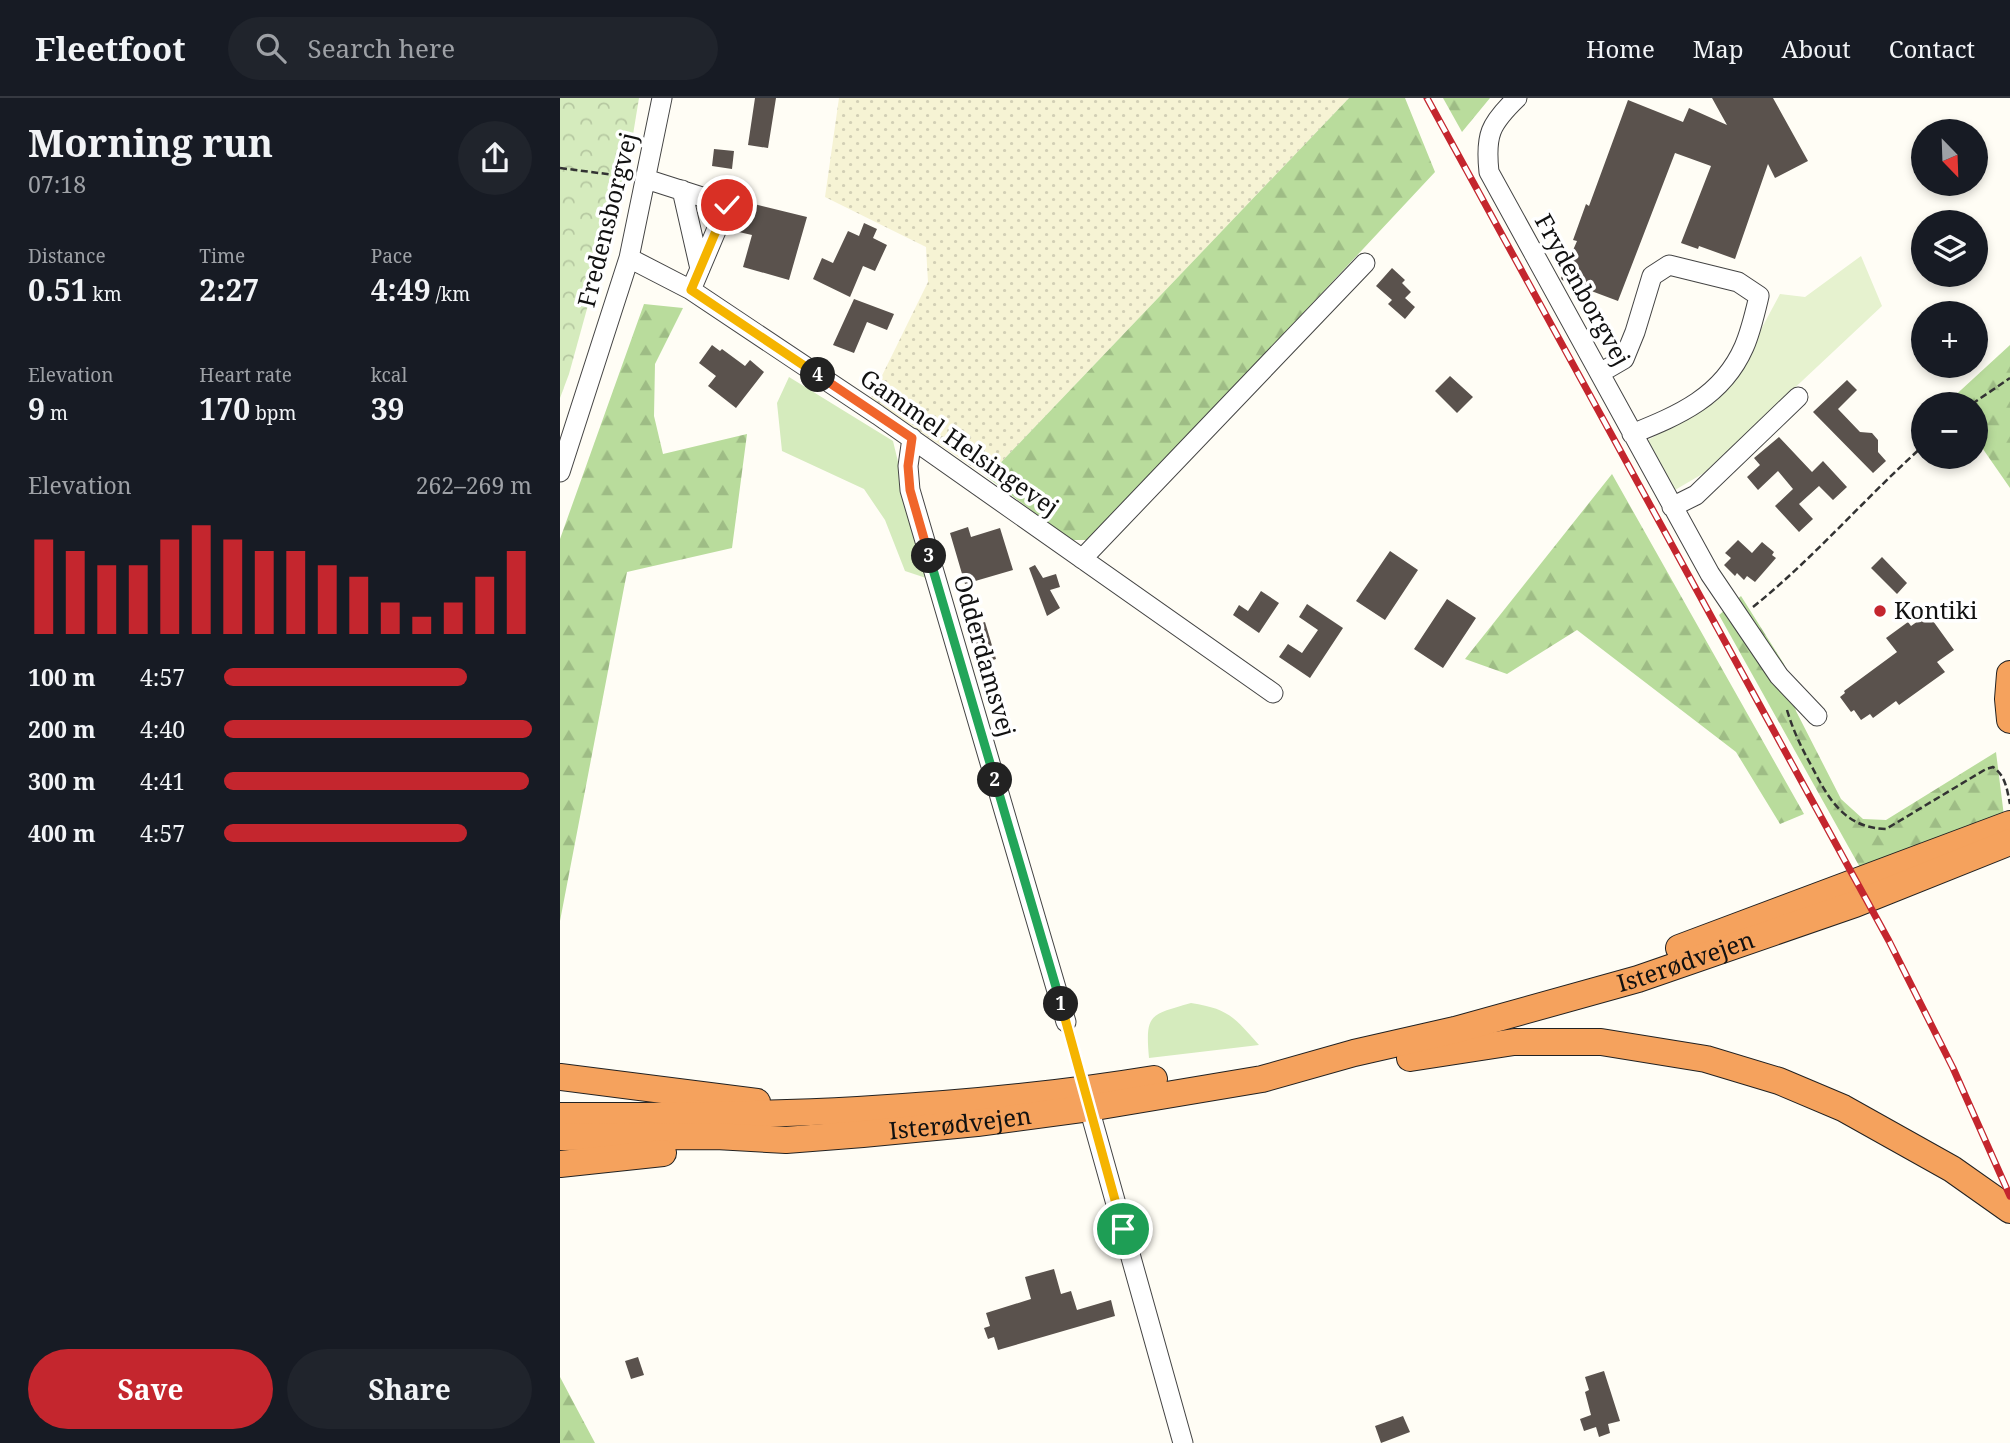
<!DOCTYPE html>
<meta charset="utf-8">
<style>
body{margin:0;font-family:"Noto Serif",serif;background:#20242c;color:#f1f3f6;height:100vh;display:flex;flex-direction:column;font-size:26px;white-space:nowrap}
*{box-sizing:border-box;margin:0}
p{font-size:23px;color:#9ea1a6}
.icon{flex:none;width:38px;height:38px;fill:none;stroke:currentColor;stroke-width:2;stroke-linecap:round;stroke-linejoin:round}
.map{position:relative;flex:1;overflow:hidden}
.details{display:flex;flex-direction:column;background:#171b24;width:560px}
.details>*{flex:none}
.needle{width:46px;rotate:157deg}
.fabs{position:absolute;left:1351px;top:21px;display:grid;gap:14px}
.fabs a{display:grid;place-items:center;width:77px;height:77px;border-radius:50%;background:#171b24;box-shadow:0 4px 10px #0003;font-size:35px}
.pin{position:absolute;display:grid;place-items:center;width:60px;height:60px;color:#fff;margin:-30px;border:4px solid #fff;border-radius:50%;box-shadow:0 2px 7px #0007}
.km{position:absolute;width:35px;height:35px;margin:-18px;border-radius:50%;background:#222;color:#fff;font-size:19px;line-height:35px;text-align:center}
.round{display:grid;place-items:center;flex:none;width:74px;height:74px;border-radius:37px;background:#20242c}
.overview{display:flex;align-items:center;justify-content:space-between;height:119px;padding:0 28px}
h1{font-size:38px;font-weight:700;line-height:52px}
.stats{display:grid;grid-template-columns:repeat(3,1fr);gap:10px;height:119px;padding:7px 28px}
.stats div{display:grid;align-content:center}
.stats b{font-size:30px;font-weight:700}
.stats small{font-size:19px;font-weight:400}
.stats p{font-size:19px}
.chart{height:196px;padding:14px 28px}
.chart p{display:flex;justify-content:space-between}
.chart svg{width:100%;height:126px;margin-top:7px;stroke:#c4262e;stroke-width:6}
.primary-button{display:flex;gap:14px;margin-top:auto;padding:14px 28px}
.primary-button a{flex:1;height:80px;border-radius:42px;background:#c4262e;color:#fff;font-size:28px;font-weight:700;line-height:80px;text-align:center}
.primary-button a+a{background:#20242c;color:#f1f3f6}
ul{padding:0 28px;list-style:none;font-size:23px}
li{display:grid;grid-template-columns:112px 84px 1fr;align-items:center;height:52px}
li i{height:18px;border-radius:9px;background:#c4262e}
header{display:flex;align-items:center;gap:42px;box-sizing:border-box;height:98px;padding:0 35px;background:#171b24;border-bottom:2px solid #363941}
header strong{font-size:33px}
nav{display:flex;gap:38px;margin-inline-start:auto;font-size:24px}
.search{width:490px;height:63px;background:#20242c;display:flex;align-items:center;gap:18px;box-sizing:border-box;padding:0 24px;border-radius:38px;color:#9ea1a6;font-size:26px}
main{display:flex;flex:1;min-height:0}
.map>svg:first-child{display:block}
</style>
<header>
<strong>Fleetfoot</strong>
<div class="search"><svg class="icon" aria-label="search" viewBox="0 0 24 24"><circle cx="10" cy="10" r="6"/><path d="M15 15l6 6"/></svg>Search here</div>
<nav><a>Home</a><a>Map</a><a>About</a><a>Contact</a></nav>
</header>
<main>
<section class="details">
<div class="overview"><div><h1>Morning run</h1><p>07:18</p></div><a class="round"><svg class="icon" aria-label="share" viewBox="0 0 24 24"><path d="M12 15V3M7 8l5-5 5 5M5 13v7h14v-7"/></svg></a></div>
<div class="stats">
<div><p>Distance</p><b>0.51<small> km</small></b></div>
<div><p>Time</p><b>2:27</b></div>
<div><p>Pace</p><b>4:49<small> /km</small></b></div>
</div>
<div class="stats">
<div><p>Elevation</p><b>9<small> m</small></b></div>
<div><p>Heart rate</p><b>170<small> bpm</small></b></div>
<div><p>kcal</p><b>39</b></div>
</div>
<div class="chart"><p><span>Elevation</span>262–269 m</p>
<svg viewBox="0 0 160 44" preserveAspectRatio="none"><path d="M5 44V11M15 44V15M25 44V20M35 44V20M45 44V11M55 44V6M65 44V11M75 44V15M85 44V15M95 44V20M105 44V24M115 44V33M125 44V38M135 44V33M145 44V24M155 44V15"/></svg>
</div>
<ul>
<li><b>100 m</b>4:57<i style="width:79%"></i></li>
<li><b>200 m</b>4:40<i style="width:100%"></i></li>
<li><b>300 m</b>4:41<i style="width:99%"></i></li>
<li><b>400 m</b>4:57<i style="width:79%"></i></li>
</ul>
<div class="primary-button"><a>Save</a><a>Share</a></div>
</section>
<div class="map">
<svg width="1450" height="1345" viewBox="0 0 1450 1345">
<defs>
<pattern id="farmland-dots" width="8" height="8" patternUnits="userSpaceOnUse" patternTransform="scale(1.75)"><rect width="8" height="8" fill="#f6f3d4"/><path d="M2 2h.1M6 6h.1" fill="none" stroke="#d2cfb5" stroke-width="1.8" stroke-linecap="round"/></pattern>
<pattern id="forest-firs" width="22" height="20" patternUnits="userSpaceOnUse" patternTransform="scale(1.75)"><rect width="22" height="20" fill="#b9dc9c"/><path d="M5 1l3.5 6h-7zM16 11l3.5 6h-7z" fill="#9ebc85"/></pattern>
<pattern id="park-crowns" width="20" height="18" patternUnits="userSpaceOnUse" patternTransform="scale(1.75)"><rect width="20" height="18" fill="#d5ebbd"/><path d="M2 6a3 3 0 1 1 6 0M12 15a3 3 0 1 1 6 0" fill="none" stroke="#b6c8a1"/></pattern>
</defs>
<rect width="100%" height="100%" fill="#fffdf5"/>
<path fill="url(#farmland-dots)" d="M279 0H789L427 379 311 300 368 184 366 149 265 99Z"/>
<path fill="#d5ebbd" d="M229 279 333 343 366 480 345 473 325 422 304 391 222 353 217 305Z
M631 905C669 911 674 919 699 947L589 960C585 915 590 917 631 905Z"/>
<path fill="url(#forest-firs)" d="M789 0H845L875 74 531 442H511L427 379Z
M883 0H930L902 34Z
M84 206 123 210 95 266 94 318 103 356 187 336 172 450 67 474 0 823V441Z
M1450 247V390L1416 341V306H1392L1389 303Z
M1052 376 1244 716 1220 726 1176 654 1017 532 947 576 905 561Z
M1181 498 1224 566 1236 613 1281 701 1303 721 1326 722 1436 654 1444 718 1302 773 1159 517Z
M0 1279 35 1345H0Z"/>
<path fill="url(#park-crowns)" d="M0 0H79L70 55 9 276 0 300Z"/>
<path fill="#e6f2cf" d="M1301 158 1322 208 1144 375 1115 392 1088 342 1133 317 1198 237 1220 196 1245 199Z"/>
<path fill="#5a524d" d="M195 0H216L208 50 188 47Z
M1152 0H1213L1248 63 1215 80 1208 66 1175 161 1139 148 1138 151 1121 145 1151 68 1115 55 1058 203 1002 182 1001 180 1017 143 1013 142 1026 106 1029 108 1068 2 1123 24 1129 10 1167 27Z
M154 51 174 53 172 71 152 68Z
M178 102 247 119 229 182 183 169 192 137 170 132 178 111Z
M304 125 317 131 313 140 327 147 315 173 303 168 290 199 253 181 262 160 273 165 288 133 299 138Z
M832 170 845 182 842 185 851 194 845 200 855 209 845 221 828 206 832 202 816 188Z
M294 201 334 216 327 232 307 224 294 255 273 247Z
M152 247 160 253 162 251 185 268 190 262 204 274 176 310 148 288 156 278 139 265Z
M890 278 913 299 897 315 875 293Z
M1287 282 1297 292 1278 311 1300 334 1312 335 1318 342V354L1326 363 1313 375 1253 314Z
M1219 339 1252 374 1263 363 1287 389 1273 402 1259 388 1239 406 1253 421 1239 434 1215 408 1233 391 1218 373 1198 392 1187 379 1200 367 1194 360Z
M408 429 411 439 440 430 453 472 405 486 390 435Z
M1178 442 1192 455 1202 444 1214 454 1212 457 1216 460 1195 484 1187 478 1184 482 1177 475 1175 478 1164 467 1171 460 1165 455Z
M830 453 858 472 825 522 796 503Z
M1322 459 1347 485 1337 496 1311 470Z
M475 467 483 480 496 476 500 489 490 492 500 510 487 518 469 470Z
M701 493 719 505 699 535 673 517 679 507 688 513Z
M887 501 916 520 883 570 854 551Z
M747 506 783 530 750 580 719 559 728 546 742 555 758 532 739 519Z
M1368 516 1394 552 1377 564 1385 574 1339 607 1336 603 1313 620 1310 616 1301 622 1294 612 1291 614 1280 599 1285 595 1284 593 1337 554 1326 540 1348 524 1351 528Z
M425 524 436 561 421 566 410 529Z
M494 1171 501 1196 511 1193 517 1212 551 1202 555 1218 438 1252 434 1239 428 1241 424 1230 430 1228 426 1215 471 1201 465 1179Z
M78 1259 84 1277 71 1281 65 1263Z
M1044 1273 1060 1323 1048 1326 1050 1335 1039 1339 1036 1329 1024 1333 1020 1321 1031 1317 1025 1294 1029 1292 1025 1279Z
M843 1318 850 1334 821 1345 815 1328Z"/>
<g fill="none" stroke-linecap="round" stroke-linejoin="round">
<g stroke="#444" stroke-width="21">
<path id="minor" d="M957 0C930 26 925 37 929 74L1150 476 1219 578 1257 618
M86 81 167 107 131 192
M122 92 140 171
M69 160 131 192 318 317 713 595
M1040 275 1064 261 1075 234 1092 178 1109 167 1178 184 1199 198C1195 215 1191 233 1184 249 1162 299 1119 317 1072 336
M352 340 348 368 350 392 506 924
M0 374 69 160 102 0
M1112 409 1136 397 1238 299
M522 461 805 165
M526 999 623 1345"/>
</g>
<g stroke="#222" stroke-width="28">
<g id="highway">
<path d="M1450 576 1448 601 1450 622"/>
<path d="M1119 850 1450 726"/>
<path d="M850 960 954 944H1041L1146 961 1219 983 1283 1010 1392 1071 1450 1112"/>
<path d="M0 979 197 1004"/>
<path d="M0 1018C198 1019 398 1013 594 981"/>
<path id="s1" d="M0 1039 156 1038 226 1042 303 1036 417 1025 529 1010 702 981 794 955 895 932 1078 881 1295 806 1450 744"/>
<path d="M0 1066 103 1055"/>
</g>
</g>
<path stroke="#333" stroke-width="2.5" stroke-dasharray="7 3.5" stroke-linecap="butt" d="M0 70 70 79
M1412 306 1450 280
M1193 509C1254 460 1305 400 1363 348
M1227 612C1233 632 1241 649 1251 667 1268 700 1284 730 1326 731L1426 671 1433 669C1446 678 1447 692 1450 706
M510 940 519 971"/>
<use href="#minor" stroke="#fff" stroke-width="19"/>
<use href="#highway" stroke="#f5a25d" stroke-width="26"/>
<g stroke="#c4262e" stroke-width="7">
<path id="rail" d="M867 0 1329 843 1393 970 1450 1098"/>
</g>
<use href="#rail" stroke="#fff" stroke-width="4.5" stroke-dasharray="13" stroke-linecap="butt"/>
</g>
<g fill="none" stroke-linecap="round" stroke-linejoin="round">
<g stroke="#fff" stroke-width="14">
<path id="split-1" d="M501 906 563 1131"/>
</g>
<g stroke="#fff" stroke-width="14">
<path id="split-2" d="M435 682 501 906"/>
</g>
<g stroke="#fff" stroke-width="14">
<path id="split-3" d="M369 458 435 682"/>
</g>
<g stroke="#fff" stroke-width="14">
<path id="split-4" d="M258 277 352 340 348 368 350 392 369 458"/>
</g>
<g stroke="#fff" stroke-width="14">
<path id="split-5" d="M167 107 131 192 258 277"/>
</g>
<use href="#split-1" stroke="#f5b400" stroke-width="9"/>
<use href="#split-2" stroke="#22a559" stroke-width="9"/>
<use href="#split-3" stroke="#22a559" stroke-width="9"/>
<use href="#split-4" stroke="#f0652b" stroke-width="9"/>
<use href="#split-5" stroke="#f5b400" stroke-width="9"/>
</g>
<circle fill="#c4262e" stroke="#fff" stroke-width="2.5" cx="1320" cy="513" r="7"/>
<g text-anchor="middle" stroke-width="7" stroke-linejoin="round" paint-order="stroke">
<g font-size="24" fill="#111" stroke="#fff">
<text transform="translate(48 122) rotate(-76)" y="8">Fredensborgvej</text>
<text transform="translate(1022 192) rotate(61)" y="8">Frydenborgvej</text>
<text transform="translate(399 345) rotate(35)" y="8">Gammel Helsingevej</text>
<text transform="translate(424 558) rotate(74)" y="8">Odderdamsvej</text>
<text dy="8" stroke="none"><textPath href="#s1" startOffset="1146">Isterødvejen</textPath></text>
<text dy="8" stroke="none"><textPath href="#s1" startOffset="401">Isterødvejen</textPath></text>
</g>
<g font-size="24" fill="#111" stroke="#fff" text-anchor="start">
<text x="1334" y="521">Kontiki</text>
</g>
</g>
</svg>
<div class="fabs">
<a><svg class="needle" viewBox="-14 -14 28 28"><path d="M0-13l5 13h-10z" fill="#e53935"/><path d="M0 13l5-13h-10z" fill="#9ea1a6"/></svg></a>
<a><svg class="icon" aria-label="layers" viewBox="0 0 24 24"><path d="M12 4l9 5-9 5-9-5zM3 14l9 5 9-5"/></svg></a>
<a>+</a>
<a>−</a>
</div>
<div class="pin" style="left:563px;top:1131px;background:#1e9e55"><svg class="icon" aria-label="arrive" viewBox="0 0 24 24"><path d="M6 21V4h12l-3 4 3 4H6"/></svg></div>
<div class="pin" style="left:167px;top:107px;background:#d93025"><svg class="icon" aria-label="check" viewBox="0 0 24 24"><path d="M5 12l5 5 9-10"/></svg></div>
<b class="km" style="left:501px;top:906px">1</b>
<b class="km" style="left:435px;top:682px">2</b>
<b class="km" style="left:369px;top:458px">3</b>
<b class="km" style="left:258px;top:277px">4</b>
</div>
</main>
